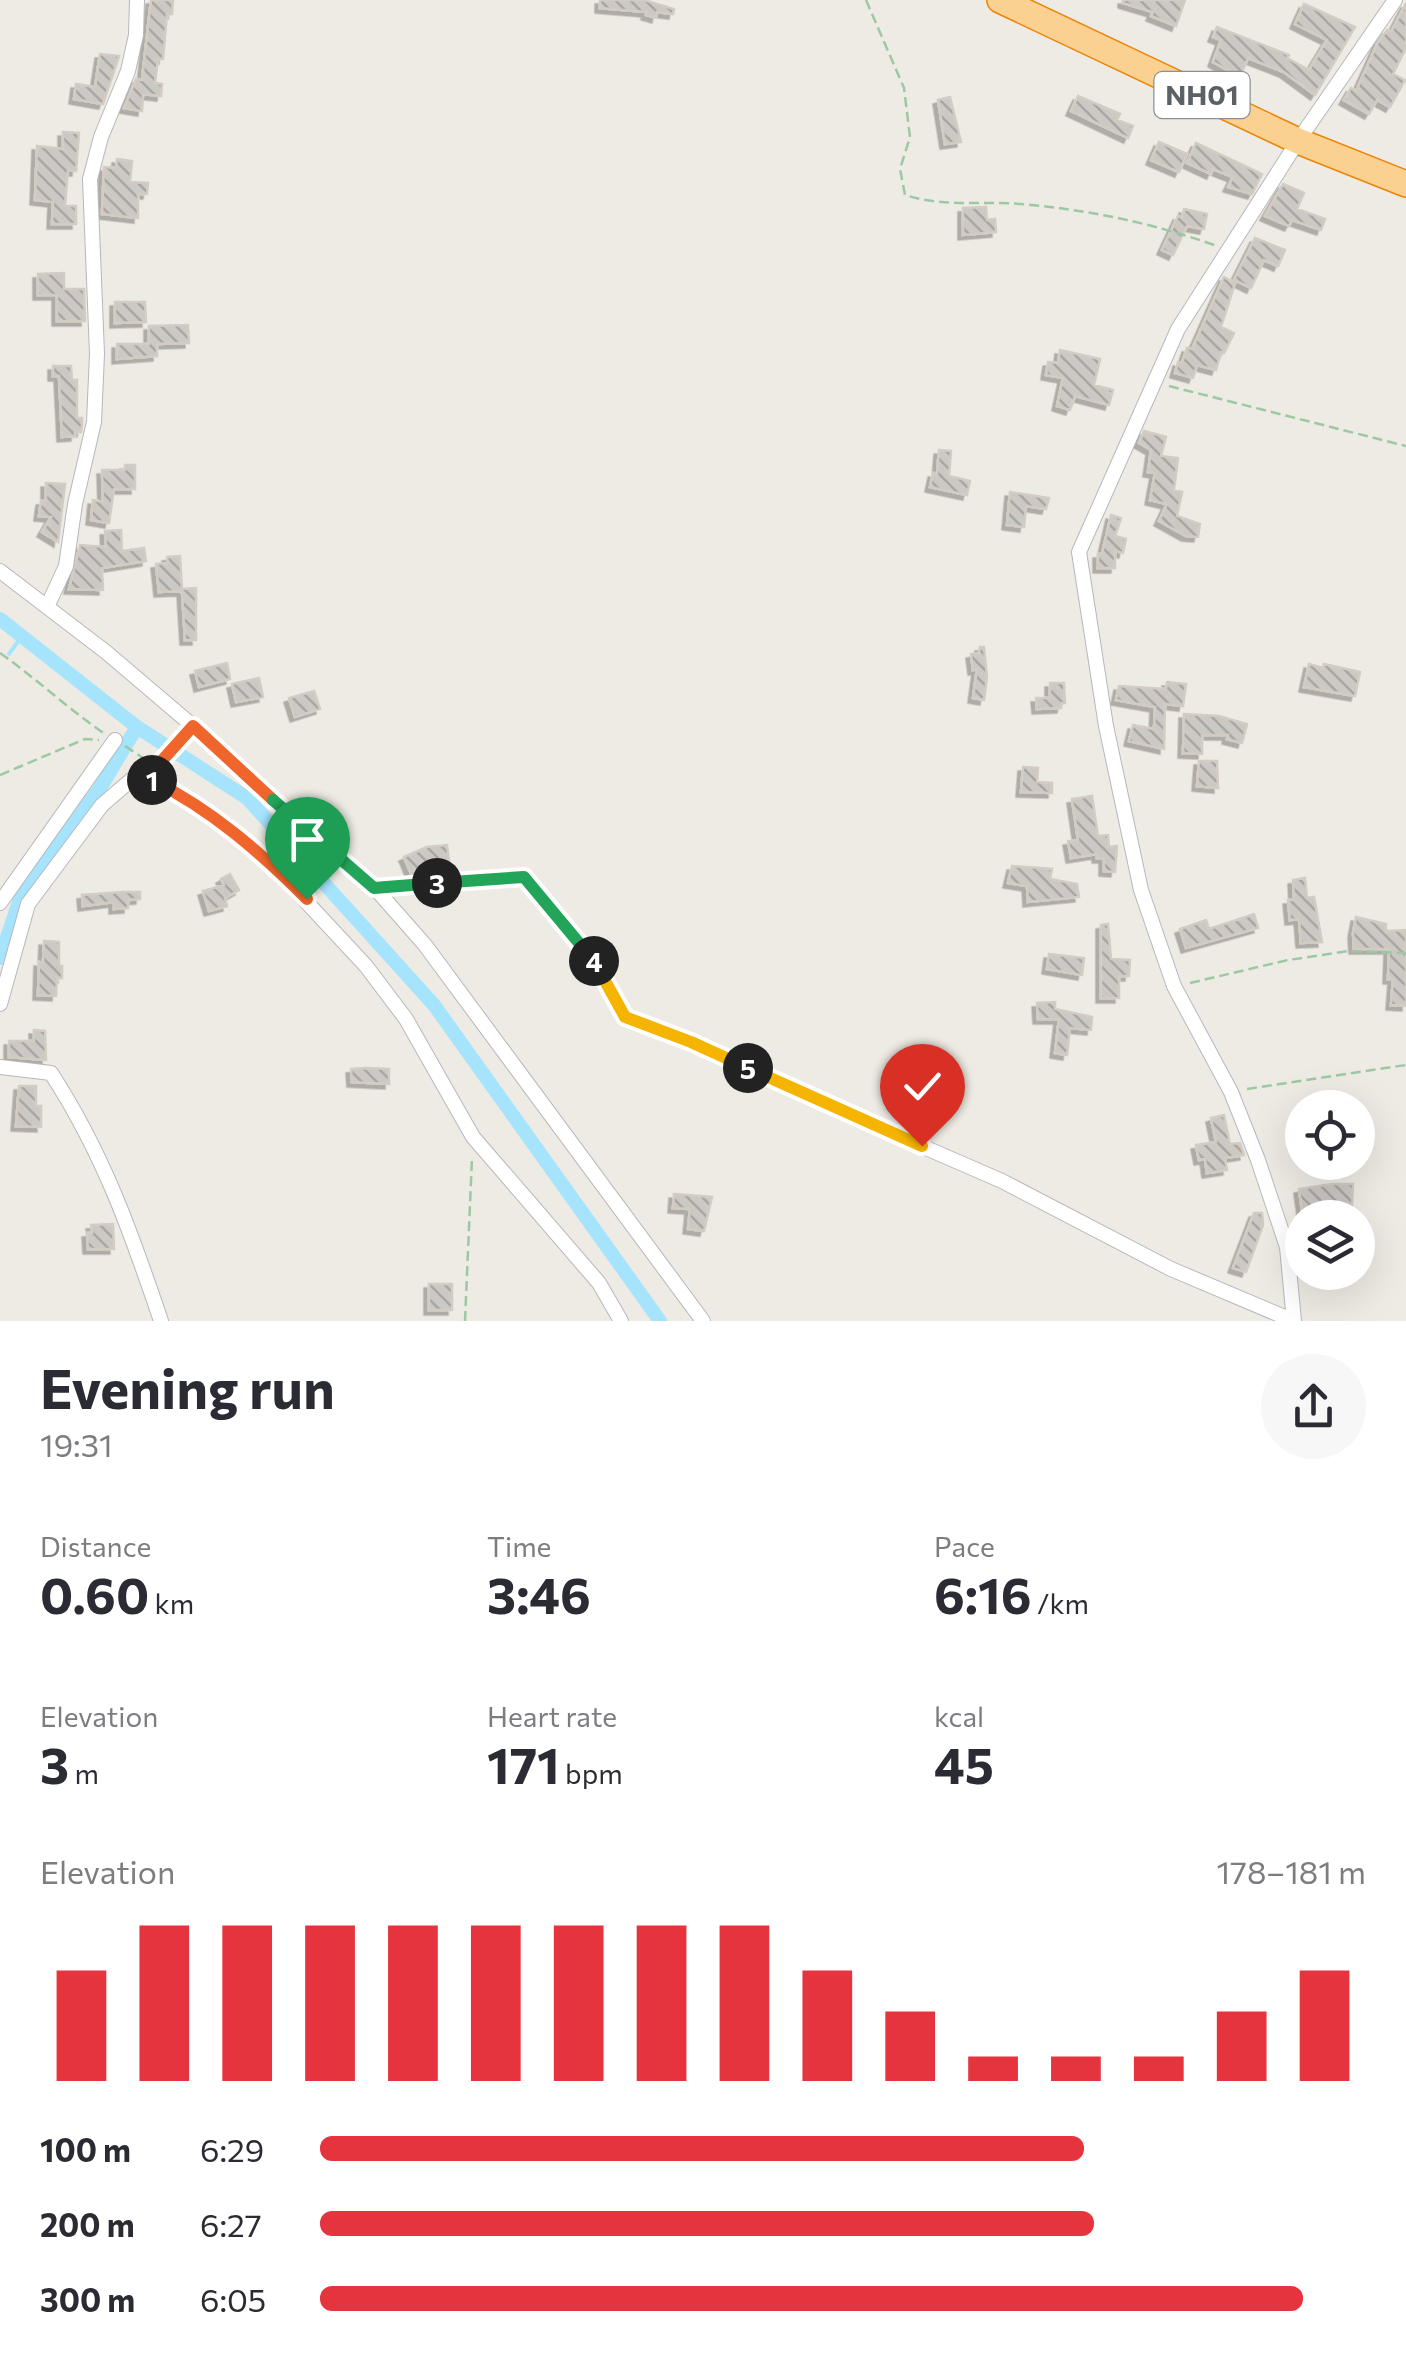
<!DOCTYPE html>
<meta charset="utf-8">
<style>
body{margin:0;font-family:Commissioner,sans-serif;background:#f7f7f7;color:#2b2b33;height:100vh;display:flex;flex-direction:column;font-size:38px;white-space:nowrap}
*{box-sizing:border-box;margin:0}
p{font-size:32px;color:#7c7c81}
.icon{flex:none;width:55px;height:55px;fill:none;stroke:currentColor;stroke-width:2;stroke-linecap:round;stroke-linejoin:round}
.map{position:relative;height:1321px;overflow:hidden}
.side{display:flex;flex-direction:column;background:#fff;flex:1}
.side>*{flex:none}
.buttons{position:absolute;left:1285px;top:1090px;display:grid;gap:20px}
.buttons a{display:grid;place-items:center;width:90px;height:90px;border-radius:50%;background:#fff;box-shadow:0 10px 40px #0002;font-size:50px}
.pin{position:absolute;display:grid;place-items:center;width:85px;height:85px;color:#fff;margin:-102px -42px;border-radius:50% 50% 50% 0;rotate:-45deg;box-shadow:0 0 10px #0007}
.pin .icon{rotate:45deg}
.km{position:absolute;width:50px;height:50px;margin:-25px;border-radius:50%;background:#222;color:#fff;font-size:28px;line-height:50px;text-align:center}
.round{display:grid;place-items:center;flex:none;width:105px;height:105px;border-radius:52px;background:#f7f7f7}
.overview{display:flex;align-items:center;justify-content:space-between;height:170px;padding:0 40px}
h1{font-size:55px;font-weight:700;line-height:75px}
.metrics{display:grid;grid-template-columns:repeat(3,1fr);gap:15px;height:170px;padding:10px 40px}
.metrics div{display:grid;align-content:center}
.metrics b{font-size:50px;font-weight:700}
.metrics small{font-size:28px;font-weight:400}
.metrics p{font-size:28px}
.chart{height:280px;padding:20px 40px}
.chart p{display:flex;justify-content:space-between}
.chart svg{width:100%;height:180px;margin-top:10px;stroke:#e5343e;stroke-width:6}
ul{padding:0 40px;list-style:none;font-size:32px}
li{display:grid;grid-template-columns:160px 120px 1fr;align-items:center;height:75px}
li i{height:25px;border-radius:12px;background:#e5343e}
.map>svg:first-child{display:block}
</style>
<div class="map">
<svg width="1406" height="1321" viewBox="0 0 1406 1321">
<defs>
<pattern id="building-back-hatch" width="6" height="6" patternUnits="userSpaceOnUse" patternTransform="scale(2.5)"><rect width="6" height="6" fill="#ccc8c4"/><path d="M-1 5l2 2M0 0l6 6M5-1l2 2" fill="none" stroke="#a9a6a3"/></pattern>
<filter id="shadow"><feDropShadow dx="-4.5" dy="4.5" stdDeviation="0" flood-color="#0004"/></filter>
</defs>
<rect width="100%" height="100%" fill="#eeebe4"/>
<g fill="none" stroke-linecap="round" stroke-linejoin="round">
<path stroke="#a6e3fd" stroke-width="4" d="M9 654 22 636"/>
<path stroke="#a6e3fd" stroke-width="14" d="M0 619 137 727 247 798 434 1005 660 1321
M0 958 21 896 100 788 137 727"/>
</g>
<path fill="url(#building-back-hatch)" stroke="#d3ccc3" stroke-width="2.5" filter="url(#shadow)" d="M151 0H173L172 14H167L163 59H158L155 83 162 84 161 96 143 94 142 111 124 108 136 79 142 80Z
M600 0H644L674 9 673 14 657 12 656 18 646 15 647 12 600 8Z
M1123 0H1185L1176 26 1151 16 1153 12 1123 3Z
M1406 3V48L1393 74 1405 80 1390 107 1377 100 1369 114 1344 100 1351 88 1356 91 1377 44 1387 30 1391 32Z
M1304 4 1355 27 1315 95 1284 72 1248 58 1240 77 1213 62 1221 40 1213 37 1217 27 1289 55 1287 58 1309 70 1327 40 1295 24Z
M100 54 119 56 103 104 74 99 76 84 95 87Z
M1078 96 1120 114 1117 120 1133 126 1128 138 1071 111Z
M950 97 961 142 945 144 938 100Z
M63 132 79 133 76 171 68 170 65 206H76V224H52L53 202 35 200 37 146 63 149Z
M1159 142 1187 154 1179 172 1151 160Z
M1196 143 1262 174 1252 194 1228 187 1233 177 1213 169 1211 174 1187 163Z
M117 159 132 161 130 182 148 183 147 194H138V218L102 214 104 167 116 168Z
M1283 184 1304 193 1297 209 1325 219 1321 230 1292 220 1289 226 1265 216Z
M986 207 987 220 995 219 996 232 963 235V208Z
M1184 209 1207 214 1204 229 1187 226 1173 255 1162 250 1178 216 1182 218Z
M1255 238 1285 250 1278 266 1264 260 1251 288 1234 280Z
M64 273V289H84L85 321H57V295H38V274Z
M1224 277 1235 283 1221 327 1234 333 1224 353 1221 352 1216 370 1197 365 1193 378 1175 373 1178 362 1182 363 1187 348 1192 349Z
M115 302H145L146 322 115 323Z
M188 325 189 343 157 344V356L117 359V344H149V326Z
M1060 350 1100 359 1094 385 1113 390 1109 405 1075 396 1070 410 1057 406 1063 378 1046 375 1048 362 1058 363Z
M53 366H71L72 380H77V418H82V425L81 432H75V436L62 437 59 376H53Z
M1144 431 1166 437 1161 456 1178 458 1174 490 1182 492 1177 516 1200 524 1198 537 1186 536 1159 521 1167 504 1150 500 1155 473 1148 472 1151 450 1139 443Z
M939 450 951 451 949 476 970 481 967 495 930 487 933 473 937 474Z
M125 465H135V489H114L109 523 91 520 93 500 103 502 102 470H125Z
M46 483 65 484 58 542 42 532 51 517 39 516 41 501H46Z
M1010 492 1049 498 1046 509 1026 506 1024 527 1007 525Z
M1111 515 1121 518 1115 536 1126 539 1123 553 1115 551V568H1098V554H1102Z
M121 530 122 551 144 548 146 561 102 568 103 590 69 589 80 545 106 547 105 531Z
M180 556 182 589 196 588V640H185L182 591 159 592 156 564 168 563 167 557Z
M980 647H984L987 677 984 700 973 698 977 669 973 670 971 654 979 653Z
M227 663 230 679 199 687 195 671Z
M1309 664 1323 668 1324 664 1360 672 1355 696 1304 687Z
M259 678 263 697 236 702 232 684Z
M1167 682 1186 684 1183 706 1165 704 1164 749 1129 741 1133 725 1154 729 1155 707 1116 700 1119 686 1166 689Z
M1050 683H1064L1065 703H1062L1061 708 1037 709 1036 698H1050Z
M314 691 320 709 295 717 289 698Z
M1184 714 1219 716 1247 724 1242 743 1227 739 1228 735H1202V754L1183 753Z
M1199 761H1217L1218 788 1197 786Z
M1023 767 1038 768 1037 782 1052 783V793L1021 792Z
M1092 796 1098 836 1108 835 1109 847 1117 846 1115 872 1104 871V858H1097V854L1071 858 1068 841 1078 840 1072 799Z
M447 845 450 869 411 874 404 857 427 847Z
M1012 866 1052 869 1050 879 1077 884 1079 897 1028 902 1027 886 1008 883Z
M230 874 239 890 225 898 227 906 209 911 203 891 224 885 221 879Z
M1305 878 1307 898 1314 897 1322 942 1301 943 1299 919 1290 920 1288 900H1294L1293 880Z
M123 892H140V899L128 900V908L114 909V902L83 906 82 895Z
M1254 914 1258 928 1186 948 1180 929 1206 920 1209 929Z
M1356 917 1386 924V931L1406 930V1006L1391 1005 1393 979H1388L1389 949H1354L1353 933Z
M1108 924 1111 959 1130 960 1129 976H1119V998H1101V925Z
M44 941 59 942V966H62V978H57L56 996 38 995 39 962 43 963Z
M1049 954 1084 958 1082 975 1047 969Z
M1055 1002V1009L1092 1017 1091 1030 1070 1028 1067 1055 1055 1053 1059 1019H1038L1037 1003Z
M34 1030 45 1031 46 1060 9 1057V1041H34Z
M366 1068 389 1069V1084L352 1082 351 1069Z
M19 1086H36V1106H41V1127L16 1126Z
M1224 1115 1230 1144 1240 1143 1244 1155 1225 1158 1227 1170 1207 1173 1205 1159 1199 1160 1196 1145 1216 1142 1211 1118Z
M1332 1184H1353L1352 1206 1338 1205V1214L1328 1215 1327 1207 1302 1211 1299 1189Z
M674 1194 712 1197 704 1231 688 1229 690 1209 673 1208Z
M1254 1213H1262L1263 1225 1246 1272 1233 1268Z
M113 1224 114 1249H88L87 1233H92L91 1225Z
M429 1284H452V1310H429Z"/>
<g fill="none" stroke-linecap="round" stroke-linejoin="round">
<g stroke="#b5b8bb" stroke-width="16">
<path id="street" d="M0 571 106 652 193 726 333 855 374 887 425 945 703 1321
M47 607 66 566 75 504 94 422 97 354 90 179 101 137 128 71 136 35 137 0
M138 774 186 797 259 851 366 966 406 1019 473 1137 599 1283 621 1321
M374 887 524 877 594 962 625 1017 691 1041 843 1112 1002 1181 1171 1269 1294 1321
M0 903 115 740
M0 1004 28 904 102 805 138 774 158 765 193 726
M0 1067 51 1073C103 1153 131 1232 161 1321
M1294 1321 1287 1247 1258 1160 1231 1092 1174 986 1141 890 1106 726 1079 552 1178 329 1298 141 1395 0"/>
</g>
<g stroke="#ec8506" stroke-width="28">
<path id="highway" d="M1000 0 1298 141 1406 184"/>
</g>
<path stroke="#9cc9a3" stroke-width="2.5" stroke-dasharray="10 5" stroke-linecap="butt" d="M866 0 904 88 910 137 900 169 905 195C942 207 982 201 1021 204 1090 210 1152 223 1217 246
M1169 386 1406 446
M0 653C37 679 68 709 105 734
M125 746 143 758
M0 775 85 739 99 740
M1190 983 1288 960 1349 951 1406 953
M1247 1089 1406 1065
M465 1321 472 1158"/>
<use href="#street" stroke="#fff" stroke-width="14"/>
<use href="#highway" stroke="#fad190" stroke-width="25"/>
</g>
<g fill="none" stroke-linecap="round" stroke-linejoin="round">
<g stroke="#fff" stroke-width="20">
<path id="split-1" d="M152 780C212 810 260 852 307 899"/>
</g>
<g stroke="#fff" stroke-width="20">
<path id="split-2" d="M152 780 138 774 158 765 193 726 273 800"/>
</g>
<g stroke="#fff" stroke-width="20">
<path id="split-3" d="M273 800 374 888 437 883"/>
</g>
<g stroke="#fff" stroke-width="20">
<path id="split-4" d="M437 883 524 877 594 961"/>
</g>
<g stroke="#fff" stroke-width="20">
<path id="split-5" d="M594 961 625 1017 691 1042 748 1068"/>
</g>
<g stroke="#fff" stroke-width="20">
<path id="split-6" d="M748 1068 922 1146"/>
</g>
<use href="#split-1" stroke="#f0652b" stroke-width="12"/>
<use href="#split-2" stroke="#f0652b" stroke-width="12"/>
<use href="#split-3" stroke="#22a559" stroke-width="12"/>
<use href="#split-4" stroke="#22a559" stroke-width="12"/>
<use href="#split-5" stroke="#f5b400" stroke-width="12"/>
<use href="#split-6" stroke="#f5b400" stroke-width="12"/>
</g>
<g text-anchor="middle" stroke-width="9" stroke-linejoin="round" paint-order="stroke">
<rect fill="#fff" stroke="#8d9093" stroke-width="2.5" x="1154.5" y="72" width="95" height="46" rx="8"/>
<g font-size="28" font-weight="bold" fill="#5c6165">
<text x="1202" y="105">NH01</text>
</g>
</g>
</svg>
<div class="buttons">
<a><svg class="icon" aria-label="locate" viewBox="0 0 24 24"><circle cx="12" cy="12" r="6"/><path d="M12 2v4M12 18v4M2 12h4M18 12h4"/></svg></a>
<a><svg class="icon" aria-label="layers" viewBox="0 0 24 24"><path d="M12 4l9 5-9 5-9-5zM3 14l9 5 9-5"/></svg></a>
</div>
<div class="pin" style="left:307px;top:899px;background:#1e9e55"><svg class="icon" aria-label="arrive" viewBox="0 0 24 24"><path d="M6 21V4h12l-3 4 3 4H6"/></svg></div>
<div class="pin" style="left:922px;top:1146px;background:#d93025"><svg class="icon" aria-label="check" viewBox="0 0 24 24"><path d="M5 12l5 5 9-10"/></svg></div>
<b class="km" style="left:152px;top:780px">1</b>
<b class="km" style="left:437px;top:883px">3</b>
<b class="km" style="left:594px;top:961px">4</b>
<b class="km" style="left:748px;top:1068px">5</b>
</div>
<section class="side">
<div class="overview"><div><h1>Evening run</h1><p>19:31</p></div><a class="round"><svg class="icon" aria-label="share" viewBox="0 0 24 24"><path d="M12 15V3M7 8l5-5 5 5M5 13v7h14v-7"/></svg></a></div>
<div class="metrics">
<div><p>Distance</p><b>0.60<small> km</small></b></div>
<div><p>Time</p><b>3:46</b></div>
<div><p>Pace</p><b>6:16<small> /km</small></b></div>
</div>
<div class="metrics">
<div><p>Elevation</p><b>3<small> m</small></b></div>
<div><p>Heart rate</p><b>171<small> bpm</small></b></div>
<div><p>kcal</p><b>45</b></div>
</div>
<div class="chart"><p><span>Elevation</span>178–181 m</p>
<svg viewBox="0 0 160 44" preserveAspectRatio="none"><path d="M5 44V17M15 44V6M25 44V6M35 44V6M45 44V6M55 44V6M65 44V6M75 44V6M85 44V6M95 44V17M105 44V27M115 44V38M125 44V38M135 44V38M145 44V27M155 44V17"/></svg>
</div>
<ul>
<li><b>100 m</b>6:29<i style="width:73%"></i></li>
<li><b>200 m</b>6:27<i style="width:74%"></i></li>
<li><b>300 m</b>6:05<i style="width:94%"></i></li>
</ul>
</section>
